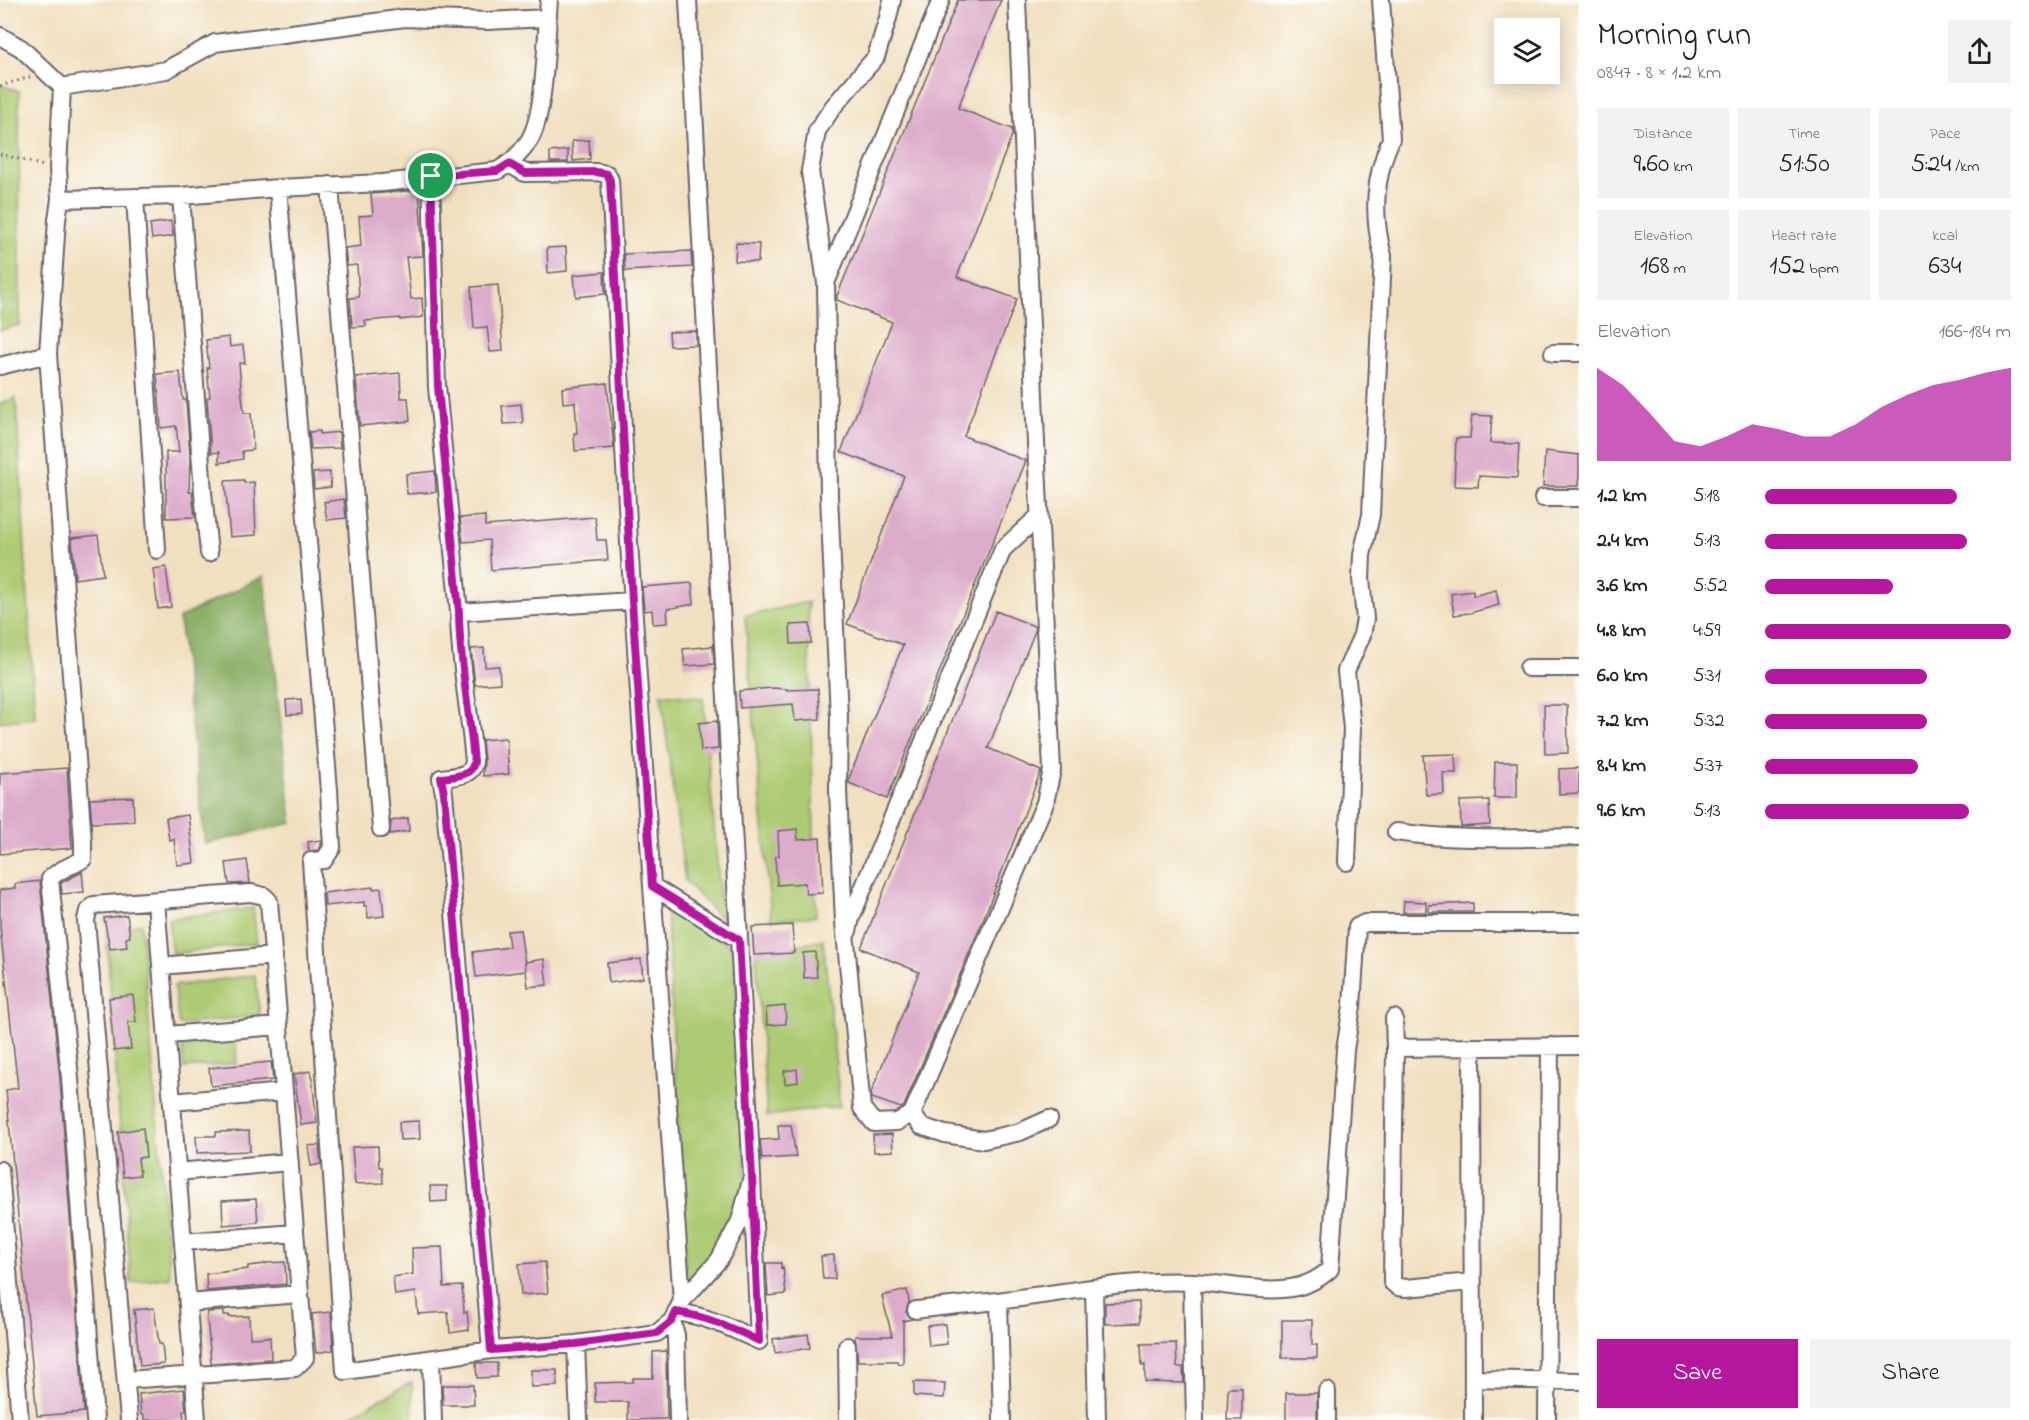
<!DOCTYPE html>
<meta charset="utf-8">
<style>
body{margin:0;font-family:"Indie Flower",sans-serif;background:#f2f2f2;color:#222;height:100vh;display:flex;flex-direction:column;font-size:22px;white-space:nowrap}
*{box-sizing:border-box;margin:0}
p{font-size:20px;color:#767676}
.icon{flex:none;width:33px;height:33px;fill:none;stroke:currentColor;stroke-width:2;stroke-linecap:round;stroke-linejoin:round}
.map{position:relative;flex:1;overflow:hidden}
.panel{display:flex;flex-direction:column;background:#fff;width:450px}
.panel>*{flex:none}
.buttons{position:absolute;left:1494px;top:18px;display:grid;gap:12px}
.buttons a{display:grid;place-items:center;width:66px;height:66px;border-radius:0px;background:#fff;box-shadow:0 3px 15px #0003;font-size:30px}
.pin{position:absolute;display:grid;place-items:center;width:51px;height:51px;color:#fff;margin:-26px;border:3px solid #fff;border-radius:50%;box-shadow:0 2px 6px #0007}
.round{display:grid;place-items:center;flex:none;width:63px;height:63px;border-radius:0px;background:#f2f2f2}
.summary{display:flex;align-items:center;justify-content:space-between;height:102px;padding:0 18px}
h1{font-size:33px;font-weight:600;line-height:45px}
.stats{display:grid;grid-template-columns:repeat(3,1fr);gap:9px;height:102px;padding:6px 18px}
.stats div{display:grid;align-content:center;border-radius:0px;background:#f2f2f2;text-align:center}
.stats b{font-size:26px;font-weight:600}
.stats small{font-size:16px;font-weight:400}
.stats p{font-size:16px}
.chart{height:168px;padding:12px 18px}
.chart p{display:flex;justify-content:space-between}
.chart svg{width:100%;height:108px;margin-top:6px;fill:#b5179e;opacity:.7}
.cta{display:flex;gap:12px;margin-top:auto;padding:12px 18px}
.cta a{flex:1;height:69px;border-radius:0px;background:#b5179e;color:#fff;font-size:24px;font-weight:600;line-height:69px;text-align:center}
.cta a+a{background:#f2f2f2;color:#222}
ul{padding:0 18px;list-style:none;font-size:20px}
li{display:grid;grid-template-columns:96px 72px 1fr;align-items:center;height:45px}
li i{height:15px;border-radius:8px;background:#b5179e}
main{display:flex;flex:1;min-height:0}
.map>svg:first-child{display:block}
</style>
<main>
<div class="map">
<svg width="1579" height="1420" viewBox="0 0 1579 1420">
<rect width="100%" height="100%" fill="#fdfcf7"/>
<filter id="ink" filterUnits="userSpaceOnUse"><feTurbulence type="fractalNoise" baseFrequency=".0167" numOctaves="2"/><feDisplacementMap in="SourceGraphic" scale="12" xChannelSelector="R" yChannelSelector="G"/><feConvolveMatrix kernelMatrix="1 2 1 2 8 2 1 2 1" color-interpolation-filters="sRGB"/></filter>
<filter id="wash" filterUnits="userSpaceOnUse"><feTurbulence type="fractalNoise" baseFrequency=".008" numOctaves="4" result="noise"/><feDisplacementMap in="SourceGraphic" scale="24" xChannelSelector="R" yChannelSelector="G"/><feGaussianBlur stdDeviation="1.35" result="paint"/><feColorMatrix in="noise" values="0 0 0 0 0 0 0 0 0 0 0 0 0 0 0 0 0 1.4 0 .05"/><feComposite in="paint" operator="in"/></filter>
<g filter="url(#wash)">
<rect width="100%" height="100%" fill="#f1e0c0"/>
<path fill="#adcb73" stroke="#687657" stroke-width="1.5" d="M0 85 19 91 20 325 0 330Z
M16 398 35 718 0 722V403Z
M808 602 816 916 771 920 745 616Z
M661 694 703 698 722 920 685 881Z
M253 908 257 943 172 954 168 919Z
M667 913 734 947 746 1179 731 1223 714 1257 686 1291Z
M141 924 170 1277 131 1283 106 930Z
M823 939 840 1106 767 1116 756 955Z
M255 975 260 1015 179 1025 174 986Z
M235 1039 237 1063 184 1068 182 1044Z
M412 1382 413 1420H342Z"/>
<path fill="#8aaf65" stroke="#566850" stroke-width="1.5" d="M264 576 292 823 205 844 179 618Z"/>
<g id="blocks">
<path fill="#dcabca" d="M958 0H1001L958 108 1012 129V135L957 277 1017 299 964 436 1026 461 887 799 849 783V778L903 645 847 624 904 476 841 452 892 322 837 300V296Z
M589 140 590 159 573 161 572 141Z
M568 150V162H550V152Z
M419 190 423 256 406 257 411 299 422 298 423 317 400 320V318L365 321 366 326 352 327 350 298 359 297 357 265 347 266 345 248 361 246 359 216 373 215 371 194Z
M171 221 173 236 152 239 150 224Z
M736 243 759 244 758 262 735 261Z
M566 247 567 271 548 273 547 248Z
M691 251 692 267 625 271 624 254Z
M604 272 605 294 576 297 574 275Z
M498 285 503 351 490 352 487 327 474 328 471 287Z
M696 331V345L670 346 669 332Z
M229 337 230 347 243 345 245 363H239L241 387 244 413H251L253 450 242 451 243 459 219 463V452L211 453 207 398 210 397 207 368H209L206 340Z
M180 372 183 400H186L190 455 189 492H192L195 517 166 518V452H179L176 426 161 428 157 374Z
M400 373 401 398H408L410 421 360 426 356 377Z
M607 383 614 448 575 451 574 433H577L575 402 563 403 562 388Z
M521 404 523 423 504 424 502 406Z
M1472 415 1492 416 1490 443 1519 444 1517 478 1479 476 1478 487 1454 486 1456 438H1470Z
M320 431V434L339 432 340 448 311 449 309 432Z
M1545 451 1579 455V486H1543Z
M435 471 436 492 407 494 406 474Z
M330 472 331 487 314 489 313 473Z
M244 480V483L254 482 256 535 230 537 225 481Z
M344 499 346 518 327 520 324 502Z
M485 516V526L595 517 597 540H606L608 560 491 570 489 540 463 542 460 518Z
M98 535 103 575 75 579 72 538Z
M166 567 171 607 158 609 153 569Z
M692 583 694 604 667 609 668 623 653 624 652 610 644 611 642 587Z
M1496 590 1499 605 1470 613 1454 615 1451 594 1473 591V596Z
M996 611 1034 626 1035 631 988 748 1041 771 981 925 904 1106 901 1108 872 1098 871 1093 919 972 861 948Z
M810 624 811 643 791 644 790 625Z
M713 646 714 664 685 666 683 649Z
M484 648 485 667 499 666 500 683 475 685 471 649Z
M772 688 787 689V690L818 689 820 719 795 721 793 704 740 708 739 691Z
M301 699 302 714 287 715 286 700Z
M1544 705H1567L1568 753 1545 754Z
M717 721 718 749 701 751 699 723Z
M506 738 509 774 483 776 484 761 482 740Z
M1455 754 1456 773H1443L1444 794 1426 795 1423 755Z
M1495 762H1517V798H1494Z
M67 768 72 848 0 854V773Z
M1579 768V793L1559 794V769Z
M133 797 134 821 92 823 90 799Z
M1489 800 1490 825 1461 827 1460 801Z
M188 815 194 863 177 865 174 839 169 840 166 818Z
M408 818 409 831 390 834 391 821Z
M797 829 798 840 820 838 823 893 806 894 805 883 777 885 775 857 779 856 778 831Z
M321 840V845L318 850 309 851 308 842Z
M247 860 250 883 229 884 226 863Z
M82 872 84 892 62 894 61 883Z
M40 881 60 1079 84 1412 37 1416 6 1090 18 1088 0 927V890L15 888V884Z
M373 887V889L381 888 384 916 368 918 367 906H364V902L325 906 324 893Z
M1404 901 1426 902V912H1403Z
M1473 903V912H1429V905Z
M127 915 130 937 126 938 127 947 110 949 104 918Z
M792 925 794 953 754 955 752 927Z
M520 930 526 971 476 977 473 952 509 947 507 931Z
M815 952 817 977 804 978 803 953Z
M544 959 547 985 528 987 525 962Z
M641 959 643 978 609 983 607 963Z
M133 995 136 1022H128L131 1049 114 1051 109 998Z
M785 1006 786 1024 767 1025 766 1008Z
M271 1062 273 1080 211 1086 209 1068Z
M797 1069 798 1082 785 1084 784 1071Z
M311 1071 317 1123 301 1125 294 1074Z
M419 1121 420 1139 400 1140 399 1122Z
M778 1125H791L796 1157 762 1159 760 1140 779 1139Z
M143 1128 146 1157 138 1158 140 1175 123 1177 118 1132Z
M249 1131 250 1151 197 1153 196 1136H216V1132Z
M892 1134 893 1151 874 1152 873 1135Z
M319 1145 321 1164 311 1166 308 1146Z
M378 1146 379 1167H382L383 1183 355 1184 352 1147Z
M430 1186H447V1201L431 1202Z
M256 1199 258 1222 223 1225 222 1201Z
M442 1247 444 1287 462 1286 464 1313 467 1312 469 1330 450 1333 448 1312 418 1314 416 1292 395 1295 393 1277 413 1274 412 1248Z
M834 1255 835 1279H823L821 1256Z
M285 1262 286 1284 207 1291 206 1274 248 1269V1266L265 1264V1263Z
M545 1262 548 1293 521 1295 519 1264Z
M766 1263H781V1268L783 1267 786 1294 768 1296Z
M907 1290 909 1302 906 1312 912 1319 903 1321V1363L898 1364 897 1361H858L855 1336H892L882 1296Z
M1139 1302 1140 1323 1105 1324V1303Z
M154 1308 159 1344H162L164 1364 140 1366 134 1310Z
M224 1311V1315H229V1317L249 1316 250 1338 270 1337 271 1359 211 1363 207 1316 208 1312Z
M331 1312 333 1350 316 1353 312 1314Z
M1282 1320H1312V1345H1317V1358H1282Z
M945 1324 947 1344 929 1346 927 1326Z
M808 1334 810 1348 775 1353 773 1339Z
M1176 1343 1177 1367H1183L1184 1383 1145 1382V1365L1142 1366 1141 1344Z
M666 1351 667 1419 628 1420V1402H595V1383L633 1382V1378H653V1352Z
M476 1363H497V1377L477 1378Z
M531 1370H557V1386L531 1387Z
M914 1382 945 1383 944 1398 914 1396Z
M442 1385H473L474 1405H443Z
M1228 1388H1242V1420H1227Z
M184 1389 186 1411H183L184 1420H144V1415H141L139 1394Z
M1286 1393H1317V1420H1286Z"/>
</g>
</g>
<g filter="url(#ink)">
<use href="#blocks" fill-opacity="0" stroke="#6a646a" stroke-width="1.5"/>
<g fill="none" stroke-linecap="round" stroke-linejoin="round">
<g stroke="#6a646a" stroke-width="20">
<path id="minor" d="M892 0 888 18 876 57 833 107 817 131 810 171 826 283 829 495 839 717 838 790 844 922 862 1108 874 1123 897 1122 912 1114 1045 803 1052 770 1037 466 1017 0
M0 36 21 48 62 87 58 169 60 199
M62 87 166 70 215 43 405 18 487 21 548 18
M509 164 525 173 596 172 607 174 610 180 629 543 652 886 739 940
M431 176 437 387 459 612C459 662 470 712 474 762 472 777 454 776 441 778L444 793 491 1350
M330 185 381 829
M278 188 329 790 332 848 324 860 311 861 345 1371 491 1350 576 1344 657 1333 672 1321 682 1301 719 1260 740 1221 752 1177
M181 196 203 492 209 553
M135 197 157 550
M826 283 941 0
M1553 353H1579
M48 354 83 842V859C71 867 60 868 50 879L70 1078 95 1420
M0 366 48 354 57 220 60 199 181 196 278 188 382 183 497 171C511 163 522 153 530 139 546 111 546 34 549 0
M1543 498H1579
M459 612 632 601
M1528 668H1579
M1396 832C1457 841 1518 838 1579 837
M1347 862 1352 728 1346 671 1362 635 1365 619 1361 579 1362 555 1371 515 1383 256C1372 215 1374 178 1391 139L1381 0
M652 886 682 1301
M156 901 197 1420
M848 931 851 918 1003 549 1039 516
M161 966 274 956
M1394 1018 1395 1048 1392 1282 1398 1287 1406 1288 1472 1282
M167 1035 279 1026
M1472 1047 1473 1420
M1395 1048 1579 1046
M172 1102 284 1092
M912 1114 921 1126 945 1134 984 1140 1020 1132 1049 1119
M0 1170 20 1420
M177 1172 290 1162
M183 1242 295 1233
M1192 1282 1195 1420
M1094 1288 1097 1420
M999 1301 1002 1420
M188 1303 300 1294
M916 1310C955 1305 995 1302 1034 1296 1086 1289 1142 1279 1194 1282 1238 1284 1294 1304 1330 1269L1345 1050 1352 1006 1357 927 1365 923H1579
M676 1312C707 1316 731 1328 759 1341L752 1177 688 0
M672 1321 676 1335 678 1420
M576 1344 579 1420
M847 1346 848 1420
M431 1360 433 1420
M1473 1379 1579 1381
M126 1380 295 1368 305 1358 269 901 264 896 251 893 94 905 88 911 86 920 129 1420
M1327 1420V1391
M1547 1420 1550 1046"/>
</g>
<path stroke="#6a646a" stroke-width="3" stroke-dasharray="1.5 4.5" stroke-linecap="butt" d="M0 86 30 77
M0 154 44 166"/>
<use href="#minor" stroke="#fff" stroke-width="16"/>
</g>
</g>
<g fill="none" stroke-linecap="round" stroke-linejoin="round" filter="url(#ink)">
<g stroke="#fff" stroke-width="12">
<path id="route" d="M509 164 525 173 596 172 607 174 610 180 632 601 652 886 739 940 752 1177 759 1341C730 1327 708 1317 676 1312L672 1321 657 1333 576 1344 491 1350 444 793 441 778C454 776 472 777 474 762 470 713 459 660 459 612L438 387 431 176 497 171Z"/>
</g>
<use href="#route" stroke="#b5179e" stroke-width="8"/>
</g>
</svg>
<div class="buttons">
<a><svg class="icon" aria-label="layers" viewBox="0 0 24 24"><path d="M12 4l9 5-9 5-9-5zM3 14l9 5 9-5"/></svg></a>
</div>
<div class="pin" style="left:431px;top:176px;background:#1e9e55"><svg class="icon" aria-label="arrive" viewBox="0 0 24 24"><path d="M6 21V4h12l-3 4 3 4H6"/></svg></div>
</div>
<section class="panel">
<div class="summary"><div><h1>Morning run</h1><p>08:47 · 8 × 1.2 km</p></div><a class="round"><svg class="icon" aria-label="share" viewBox="0 0 24 24"><path d="M12 15V3M7 8l5-5 5 5M5 13v7h14v-7"/></svg></a></div>
<div class="stats">
<div><p>Distance</p><b>9.60<small> km</small></b></div>
<div><p>Time</p><b>51:50</b></div>
<div><p>Pace</p><b>5:24<small> /km</small></b></div>
</div>
<div class="stats">
<div><p>Elevation</p><b>168<small> m</small></b></div>
<div><p>Heart rate</p><b>152<small> bpm</small></b></div>
<div><p>kcal</p><b>634</b></div>
</div>
<div class="chart"><p><span>Elevation</span>166–184 m</p>
<svg viewBox="0 0 160 44" preserveAspectRatio="none"><path d="M0 44V6L10 13L20 24L30 36L40 38L50 34L60 29L70 31L80 34L90 34L100 29L110 22L120 17L130 13L140 11L150 8L160 6V44z"/></svg>
</div>
<ul>
<li><b>1.2 km</b>5:18<i style="width:78%"></i></li>
<li><b>2.4 km</b>5:13<i style="width:82%"></i></li>
<li><b>3.6 km</b>5:52<i style="width:52%"></i></li>
<li><b>4.8 km</b>4:59<i style="width:100%"></i></li>
<li><b>6.0 km</b>5:31<i style="width:66%"></i></li>
<li><b>7.2 km</b>5:32<i style="width:66%"></i></li>
<li><b>8.4 km</b>5:37<i style="width:62%"></i></li>
<li><b>9.6 km</b>5:13<i style="width:83%"></i></li>
</ul>
<div class="cta"><a>Save</a><a>Share</a></div>
</section>
</main>
